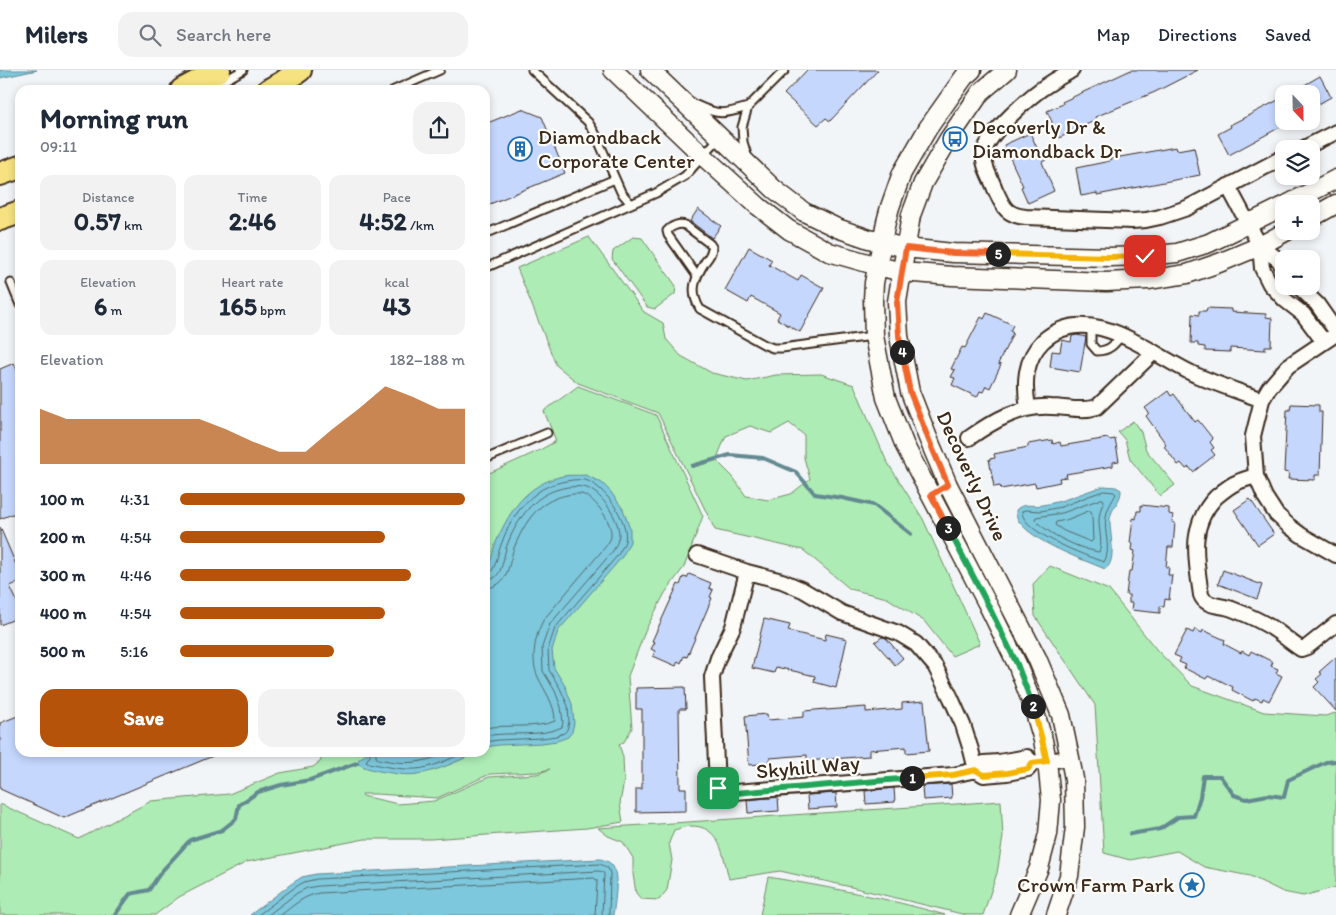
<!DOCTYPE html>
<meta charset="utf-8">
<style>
body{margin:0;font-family:Itim,sans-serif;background:#f2f2f3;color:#1f2937;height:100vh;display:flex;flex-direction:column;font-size:19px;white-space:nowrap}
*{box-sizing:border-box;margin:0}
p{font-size:16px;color:#747a83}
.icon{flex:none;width:28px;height:28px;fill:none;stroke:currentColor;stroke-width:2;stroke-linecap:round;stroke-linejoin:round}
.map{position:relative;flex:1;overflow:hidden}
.side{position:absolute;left:15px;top:15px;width:475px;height:672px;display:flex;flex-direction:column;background:#fff;border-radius:15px;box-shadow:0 2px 8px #0003}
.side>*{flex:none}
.needle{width:32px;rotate:158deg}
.tools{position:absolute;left:1275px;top:15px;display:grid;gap:10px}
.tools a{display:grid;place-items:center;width:45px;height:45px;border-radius:10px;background:#fff;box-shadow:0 2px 8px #0003;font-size:25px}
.pin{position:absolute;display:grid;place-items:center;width:42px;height:42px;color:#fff;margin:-21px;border-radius:10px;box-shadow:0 2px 8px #0006}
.km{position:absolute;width:25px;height:25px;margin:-12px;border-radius:50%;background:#222;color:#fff;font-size:14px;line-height:25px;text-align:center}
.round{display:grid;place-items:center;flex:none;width:52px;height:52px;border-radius:15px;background:#f2f2f3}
.summary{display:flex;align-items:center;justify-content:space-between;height:85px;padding:0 25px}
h1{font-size:28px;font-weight:800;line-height:38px}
.metrics{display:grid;grid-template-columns:repeat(3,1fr);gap:8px;height:85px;padding:5px 25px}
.metrics div{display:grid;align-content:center;border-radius:12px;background:#f2f2f3;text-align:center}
.metrics b{font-size:25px;font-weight:800}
.metrics small{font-size:14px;font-weight:400}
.metrics p{font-size:14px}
.chart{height:140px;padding:10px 25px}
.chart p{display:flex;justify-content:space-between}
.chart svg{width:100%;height:90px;margin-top:5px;fill:#b45309;opacity:.7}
.cta{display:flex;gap:10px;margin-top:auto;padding:10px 25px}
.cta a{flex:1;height:58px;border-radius:15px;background:#b45309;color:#fff;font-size:20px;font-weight:800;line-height:58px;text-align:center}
.cta a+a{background:#f2f2f3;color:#1f2937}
ul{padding:0 25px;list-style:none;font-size:16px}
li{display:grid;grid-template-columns:80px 60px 1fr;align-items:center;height:38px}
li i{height:12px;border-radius:6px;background:#b45309}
header{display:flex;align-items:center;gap:30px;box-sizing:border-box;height:70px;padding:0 25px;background:#fff;border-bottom:1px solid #e0e1e3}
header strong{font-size:24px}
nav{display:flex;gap:28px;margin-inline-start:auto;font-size:18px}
.search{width:350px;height:45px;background:#f2f2f3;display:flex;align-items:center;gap:12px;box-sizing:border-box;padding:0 18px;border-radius:15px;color:#747a83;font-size:19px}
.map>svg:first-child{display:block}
</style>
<header>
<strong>Milers</strong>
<div class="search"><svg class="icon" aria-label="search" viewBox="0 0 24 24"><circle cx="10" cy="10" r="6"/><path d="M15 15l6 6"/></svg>Search here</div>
<nav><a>Map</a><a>Directions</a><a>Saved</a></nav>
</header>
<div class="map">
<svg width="1336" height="845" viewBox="0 0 1336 845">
<rect width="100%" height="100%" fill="#f2f5f8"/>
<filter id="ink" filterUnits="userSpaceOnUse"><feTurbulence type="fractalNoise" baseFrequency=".02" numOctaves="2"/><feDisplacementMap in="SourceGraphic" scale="10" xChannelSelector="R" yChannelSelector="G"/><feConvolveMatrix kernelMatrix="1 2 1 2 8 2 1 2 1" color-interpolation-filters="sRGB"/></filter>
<g filter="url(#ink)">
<path fill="#adecb4" stroke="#748b69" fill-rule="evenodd" d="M589 167 644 242 663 253 666 269 681 286 712 303 747 311 776 305 821 304 854 315 886 390 923 449 980 574 952 586 924 551 887 528 850 519 803 480 715 460 658 343 578 313 556 295 517 198ZM789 353 804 365V388L810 409 791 424 768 430 746 426 733 407 716 390 726 366 750 356 771 363Z
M633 167 642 168 676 216 675 224 655 239 647 237 612 189 613 181Z
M578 316 656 345 703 446 684 497 665 523 646 559 628 606 632 658 624 672 619 674 623 687 624 711 620 733 623 752 587 758 430 769H365L247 792 179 827 155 845H0V734L79 769 151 731 229 724 280 703 313 697 321 691 320 685 323 683 485 682V405L540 380 556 371 544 341ZM550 699 537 704 489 707 434 731 398 734 363 726 362 724H376L437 728 490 704 537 702Z
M1133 351 1141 362 1146 380 1175 415 1160 426 1130 389 1125 370 1118 362Z
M1050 496 1109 520 1156 579 1192 616 1264 642 1325 646 1336 643V817L1303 826 1283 822 1250 806 1204 797 1177 781 1130 790 1104 783 1095 635 1035 546 1033 514Z
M1001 731 1003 767 997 803 983 845H966L851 817 780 801 729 809C723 786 721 755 690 756 685 756 679 759 674 760L669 773 672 790 667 820 659 830 641 829 636 823 633 804V788L623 772 608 766 598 758Z
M768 807C828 817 887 828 945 845H760Z"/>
<path fill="#7dc8dd" stroke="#638991" d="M0 0H37L0 8Z
M586 405 602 413 610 421 623 439 630 459V472L622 487 558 561 552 580 554 598 565 616 572 634 574 653 572 662 568 667 557 671 542 673 499 675 485 677V502C492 492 492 481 497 470 510 440 526 416 559 407 567 404 578 406 586 405Z
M1104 416 1116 417 1121 420C1122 430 1111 438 1110 449 1109 461 1118 492 1105 499 1079 488 1040 475 1021 454 1017 450 1016 445 1016 440 1023 432 1033 437 1042 435 1064 432 1083 422 1104 416Z
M368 683V682L476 683C458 691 438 701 418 704 405 706 392 703 379 701 371 699 364 698 357 693L359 689Z
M600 789C604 790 608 791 611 794 620 802 615 833 613 845H250L291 814 302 807 316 804Z"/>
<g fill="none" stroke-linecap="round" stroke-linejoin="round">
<path stroke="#55696a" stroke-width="1" d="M1104 421 1114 422 1116 424C1112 432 1107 438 1106 447 1103 461 1112 480 1104 492 1086 486 1021 462 1022 441L1025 440 1041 441 1061 437 1089 426Z
M1101 429H1103L1104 431C1101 437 1099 444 1099 451 1099 461 1103 474 1099 482 1079 479 1048 464 1035 450L1036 447 1062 443Z
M1089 441H1091C1093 449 1092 460 1093 470L1091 472 1064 461 1055 455 1056 452 1066 450Z
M485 504 490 503C497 495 497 485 501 475 508 454 520 435 538 422 548 414 572 408 585 410 604 415 630 452 625 471 624 476 620 480 618 485L555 558 548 579 549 600 560 618 568 636 569 652 567 660 564 663 556 666 542 668 498 670 485 672
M485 511C492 510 497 507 500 501 503 494 504 486 506 478 512 460 526 436 543 426 554 419 570 415 583 417 599 419 618 447 619 463 619 470 616 475 613 481L550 554 542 577 543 601 555 621 561 637 563 652 562 657C540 668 509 661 485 666
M485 518C509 517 508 495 514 478 521 461 531 441 548 432 557 427 570 423 581 424 594 426 613 453 611 466 611 469 608 473 606 476L544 549C535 564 530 591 538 607 545 622 555 634 555 651 538 659 505 654 485 658
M370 682V686L366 691 369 693C384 696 400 700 416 699 432 698 450 689 465 682
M376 682V687L378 689C408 695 420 694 449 682
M258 845 294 818 304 812 317 809 600 794 608 798 610 803 609 845
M268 845 297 823 307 818 318 816 599 801 603 802 604 804 602 845
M281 845C293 836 303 826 319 823L594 808 597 810V812L595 845"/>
<path stroke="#638991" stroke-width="4" d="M692 396 730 385 763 388 796 402 815 424 842 428 874 435 911 464
M1130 764 1160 759 1178 747 1194 746 1200 727 1203 706H1220L1234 725 1246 729 1268 725 1284 727 1288 710 1326 692 1336 691
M115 845 130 824 149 820 161 802 190 770 222 760 236 749 239 735 258 722 281 715 310 710 357 693"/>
</g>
<path fill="#c5d7fd" stroke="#3b2a1e" d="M807 0H878L830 51 826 48 818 55 784 24Z
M1131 0H1198L1155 22 1095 47 1096 50 1059 68 1047 41 1063 34 1062 32Z
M1320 6 1331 27 1311 38V24H1289Z
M1284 27V55L1229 85 1218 64 1231 57 1230 55Z
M522 39 542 47 565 103 485 136V54Z
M1030 63 1039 82 1042 80 1046 90 1042 92 1054 121 1028 133 1021 117 1023 116 1004 75Z
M1176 77 1177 80 1194 77 1200 105 1097 125V123L1081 126 1076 98 1110 91V89L1120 87Z
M698 139 721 156 712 168 690 151Z
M749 177 772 190 769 195 798 211 801 205 824 218 800 262 777 249 780 243 751 227 748 233 725 220Z
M1207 238 1231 239V242L1266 244V247L1272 248 1271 276H1265V280L1230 278V282L1205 281V277L1198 276V273H1191L1192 244 1199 245V241H1206Z
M987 243 1013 255 1010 261 1013 263 998 294 1001 295 990 318 986 316 983 322 980 321 977 327 952 315 955 308 951 307 955 300 951 299 962 277 965 278 981 247 984 249Z
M1077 265 1086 267 1080 302 1050 297 1052 281 1060 282 1062 270 1071 272 1072 266Z
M14 293 20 307V441L0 449V299Z
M1168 321 1171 326 1174 324 1195 352 1198 350 1213 369 1210 372 1214 378 1211 380 1215 385 1193 402 1189 397 1186 399 1181 393 1178 395 1164 376 1166 374 1146 346 1149 343 1145 338Z
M1291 334 1319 335V342H1322L1320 405H1315V410L1288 409 1289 403 1284 402 1287 340H1290Z
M1108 368 1109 370 1115 369 1119 391 1113 392V396L1066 404 1067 407 1059 408 1060 412 1036 417 1035 413 1001 419 1000 416 994 417 989 389 995 388 994 384 1028 377V374L1052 370 1053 374 1060 372 1061 376Z
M1250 429 1274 464 1258 475 1234 440Z
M1141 435 1169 438V444L1173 445 1172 452 1175 453 1173 477H1168L1166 497H1169L1168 505H1172L1169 530 1165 529 1164 537 1160 536V543L1131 540 1132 533H1129V525H1126L1129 501H1132L1135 481 1132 480 1133 473H1130L1133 448 1136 449 1137 441H1141Z
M0 457 20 504V512L10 516 20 538V547L0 555Z
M1223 500 1262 515 1257 529 1218 514Z
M689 504 711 513 709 518 713 520 710 527 712 528 687 587 684 586 681 593 678 591 676 596 653 586 655 581 651 579 655 572 652 571 678 514 680 515 683 507 687 508Z
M764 549 790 555 788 561 825 570 826 564 847 569 836 618 814 612 815 606 776 597 774 603 752 598Z
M1195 559 1202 563 1203 560 1225 570 1224 574 1241 583 1242 581 1249 585 1251 581 1273 592 1271 596 1278 599 1276 603 1282 606 1269 631 1263 628 1262 631 1255 628 1253 631 1232 620 1233 617 1215 608 1214 609 1208 606 1206 609 1184 598 1186 595 1179 592 1181 588 1174 585 1187 560 1193 563Z
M882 567 886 568 903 588 895 595 875 572Z
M1336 587V641L1314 617 1319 612 1316 609 1322 604 1319 602Z
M685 617 686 639H679L680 718H686V741L636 742V719H642V639H636V618Z
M924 631 929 681 906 683V677L869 680V686L807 691V685L770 688V693L749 695 745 646 767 644 768 650 804 647V641L826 639V640L866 637V642L902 639V633Z
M20 645V682L220 683 64 748 0 719V653Z
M951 714 952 728 923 730 922 716Z
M894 718 895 732 866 734 865 721Z
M836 723 837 737 808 739 807 725Z
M778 727 779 741 748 743 747 730Z"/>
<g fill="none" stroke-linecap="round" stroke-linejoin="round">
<g stroke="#3b2a1e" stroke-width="11">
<path id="service" d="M532 0 588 52 595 63 621 122 631 134
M208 20 243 0
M394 20 440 0
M696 35C719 46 725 44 748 37
M747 85 743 72 742 57 748 37 785 0
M485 164 615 109
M485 198 656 123 685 106 719 68
M697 206 668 165 667 161C671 156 679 153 685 155L710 174 712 177C712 183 709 187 705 192 695 208 689 221 700 239L765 275 773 278H782L873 266
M11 213 20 235
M1091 256V274L1097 281C1109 281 1114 275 1121 266
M485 389 547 363"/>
</g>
<g stroke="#3b2a1e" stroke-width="18">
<path id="minor" d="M1072 0C1064 5 1056 9 1049 14 1032 24 987 64 984 83 982 95 991 108 995 119 1003 136 1005 145 1026 147L1132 151 1146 150 1160 147 1187 138 1284 87
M1302 79 1336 62
M1228 116 1260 176 1279 190 1284 200
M1260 176 1262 198 1270 214 1285 230 1303 244 1324 272
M1298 216 1317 234 1336 261
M1336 264 1288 296 1269 318 1262 330 1253 366 1256 406 1265 427 1276 444 1289 456 1301 465 1336 485
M1028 338C1024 314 1024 290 1043 271 1090 228 1153 287 1198 306 1219 315 1241 322 1262 330
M969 368C993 351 1020 335 1051 337 1066 337 1082 342 1097 337L1154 282
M1256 406C1250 408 1244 409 1238 412 1230 415 1223 421 1216 427 1188 456 1196 489 1201 525 1205 537 1222 535 1232 539 1248 545 1264 552 1278 562 1286 568 1293 574 1301 579L1307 577 1336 554
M697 485 747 502 782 511 803 520 842 543 898 563 916 574 935 596 951 628 963 655 971 680 976 700 984 705 1007 703 1028 699 1032 693 1070 688
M747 502 733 557 718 588 712 607 717 715 719 721 722 723 953 705 976 700 984 693 999 692 1027 687 1032 693"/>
</g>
<g stroke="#3b2a1e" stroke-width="21">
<path id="tertiary" d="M613 0 703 86 758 136 789 160 829 182 878 196 902 202 952 206 1106 212 1148 210 1187 204 1219 193 1260 176 1287 161
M650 0 774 119 804 142 837 158 869 169 906 178 953 183 1109 187 1145 186 1177 183 1209 173 1284 136
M972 0 964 7 928 58 902 103 890 137 886 152 874 213 873 230 874 266 886 328 905 376 988 535 1017 594 1033 636 1043 670 1047 691 1051 730 1048 764 1039 798 1019 845
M1007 0 981 22 948 70 923 113 911 145 897 232 899 266 910 322 928 368 948 415 971 460 1037 588 1061 645 1070 688 1074 709 1075 757 1069 806 1056 845
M1288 134 1336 109
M1311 148 1336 134"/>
</g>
<g stroke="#3b2a1e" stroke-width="26">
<path id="primary" d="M182 20 219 0
M269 20 282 13 300 0
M0 104 20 97
M0 149 20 142"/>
</g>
<use href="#service" stroke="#fdfcf7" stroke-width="7"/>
<use href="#minor" stroke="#fdfcf7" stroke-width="14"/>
<use href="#tertiary" stroke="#fdfcf7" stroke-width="18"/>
<use href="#primary" stroke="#f6e281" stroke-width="22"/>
</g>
</g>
<g fill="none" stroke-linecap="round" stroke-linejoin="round" filter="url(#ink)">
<g stroke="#fff" stroke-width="10">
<path id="split-1" d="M718 718 719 721 724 724 912 708"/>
</g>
<g stroke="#fff" stroke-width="10">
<path id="split-2" d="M912 708 953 705 976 700 984 705 1007 703 1028 699 1032 693 1047 691 1042 670 1033 636"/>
</g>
<g stroke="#fff" stroke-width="10">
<path id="split-3" d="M948 458 988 535 1017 594 1033 636"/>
</g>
<g stroke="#fff" stroke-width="10">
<path id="split-4" d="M902 282 910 322 928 368 948 415 931 425 948 458"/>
</g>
<g stroke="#fff" stroke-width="10">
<path id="split-5" d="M902 282 899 266 897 232 906 178 953 183 998 184"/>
</g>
<g stroke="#fff" stroke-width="10">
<path id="split-6" d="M998 184 1109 187 1145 186"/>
</g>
<use href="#split-1" stroke="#22a559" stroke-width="6"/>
<use href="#split-2" stroke="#f5b400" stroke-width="6"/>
<use href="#split-3" stroke="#22a559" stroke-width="6"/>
<use href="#split-4" stroke="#f0652b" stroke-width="6"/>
<use href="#split-5" stroke="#f0652b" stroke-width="6"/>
<use href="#split-6" stroke="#f5b400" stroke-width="6"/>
</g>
<defs>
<g id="bus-ring" transform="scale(1.25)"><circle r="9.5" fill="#fdfcf7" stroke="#1f6fb2" stroke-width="1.5"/><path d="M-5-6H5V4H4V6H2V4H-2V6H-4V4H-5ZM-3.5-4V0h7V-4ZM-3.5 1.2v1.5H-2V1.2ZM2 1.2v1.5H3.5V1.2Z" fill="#1f6fb2"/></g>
<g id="building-ring" transform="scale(1.25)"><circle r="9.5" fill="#fdfcf7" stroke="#1f6fb2" stroke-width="1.5"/><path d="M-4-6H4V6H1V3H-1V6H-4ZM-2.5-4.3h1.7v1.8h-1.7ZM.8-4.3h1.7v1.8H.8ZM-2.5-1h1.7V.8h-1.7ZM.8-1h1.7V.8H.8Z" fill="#1f6fb2"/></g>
<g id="sight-ring" transform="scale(1.25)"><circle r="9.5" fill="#fdfcf7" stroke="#1f6fb2" stroke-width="1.5"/><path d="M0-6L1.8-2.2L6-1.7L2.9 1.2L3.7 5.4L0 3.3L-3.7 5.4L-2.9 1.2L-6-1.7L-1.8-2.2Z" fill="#1f6fb2"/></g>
</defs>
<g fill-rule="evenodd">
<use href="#bus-ring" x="955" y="69"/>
<use href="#building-ring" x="520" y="79"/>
<use href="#sight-ring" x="1192" y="815"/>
</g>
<g text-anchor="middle" stroke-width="4.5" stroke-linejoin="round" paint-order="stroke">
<g font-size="21" fill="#3b2a1e" stroke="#fdfcf7" text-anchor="start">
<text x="972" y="64">Decoverly Dr &amp;<tspan x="972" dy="24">Diamondback Dr</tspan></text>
<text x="538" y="74">Diamondback<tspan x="538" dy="24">Corporate Center</tspan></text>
<text x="1174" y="822" text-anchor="end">Crown Farm Park</text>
</g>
<g font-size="21" fill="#3b2a1e" stroke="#fdfcf7">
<text transform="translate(972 406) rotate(65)" y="7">Decoverly Drive</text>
<text transform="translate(808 697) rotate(-5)" y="7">Skyhill Way</text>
</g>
</g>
</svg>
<div class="tools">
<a><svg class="needle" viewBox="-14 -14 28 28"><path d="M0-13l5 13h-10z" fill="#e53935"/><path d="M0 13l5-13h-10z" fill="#747a83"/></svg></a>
<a><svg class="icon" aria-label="layers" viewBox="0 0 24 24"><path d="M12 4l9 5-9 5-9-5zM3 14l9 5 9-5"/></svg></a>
<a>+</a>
<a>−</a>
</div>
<div class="pin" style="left:718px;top:718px;background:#1e9e55"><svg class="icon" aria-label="arrive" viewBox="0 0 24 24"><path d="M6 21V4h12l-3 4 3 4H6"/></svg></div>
<div class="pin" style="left:1145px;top:186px;background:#d93025"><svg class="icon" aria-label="check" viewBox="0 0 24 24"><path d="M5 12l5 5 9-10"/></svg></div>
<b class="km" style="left:912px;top:708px">1</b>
<b class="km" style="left:1033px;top:636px">2</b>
<b class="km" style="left:948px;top:458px">3</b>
<b class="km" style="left:902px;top:282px">4</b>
<b class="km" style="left:998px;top:184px">5</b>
<section class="side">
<div class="summary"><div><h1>Morning run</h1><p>09:11</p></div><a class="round"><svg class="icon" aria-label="share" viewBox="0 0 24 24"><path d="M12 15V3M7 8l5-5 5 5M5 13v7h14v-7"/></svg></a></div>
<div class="metrics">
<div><p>Distance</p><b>0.57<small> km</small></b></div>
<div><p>Time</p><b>2:46</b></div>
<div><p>Pace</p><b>4:52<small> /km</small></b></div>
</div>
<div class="metrics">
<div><p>Elevation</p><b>6<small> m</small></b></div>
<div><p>Heart rate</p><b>165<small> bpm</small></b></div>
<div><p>kcal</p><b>43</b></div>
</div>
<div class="chart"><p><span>Elevation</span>182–188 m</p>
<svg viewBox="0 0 160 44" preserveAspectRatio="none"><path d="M0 44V17L10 22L20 22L30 22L40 22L50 22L60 22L70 27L80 33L90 38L100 38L110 27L120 17L130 6L140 11L150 17L160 17V44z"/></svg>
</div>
<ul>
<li><b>100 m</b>4:31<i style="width:100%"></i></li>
<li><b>200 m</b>4:54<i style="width:72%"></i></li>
<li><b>300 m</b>4:46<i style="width:81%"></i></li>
<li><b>400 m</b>4:54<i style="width:72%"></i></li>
<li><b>500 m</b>5:16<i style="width:54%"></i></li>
</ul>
<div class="cta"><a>Save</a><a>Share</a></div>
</section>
</div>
